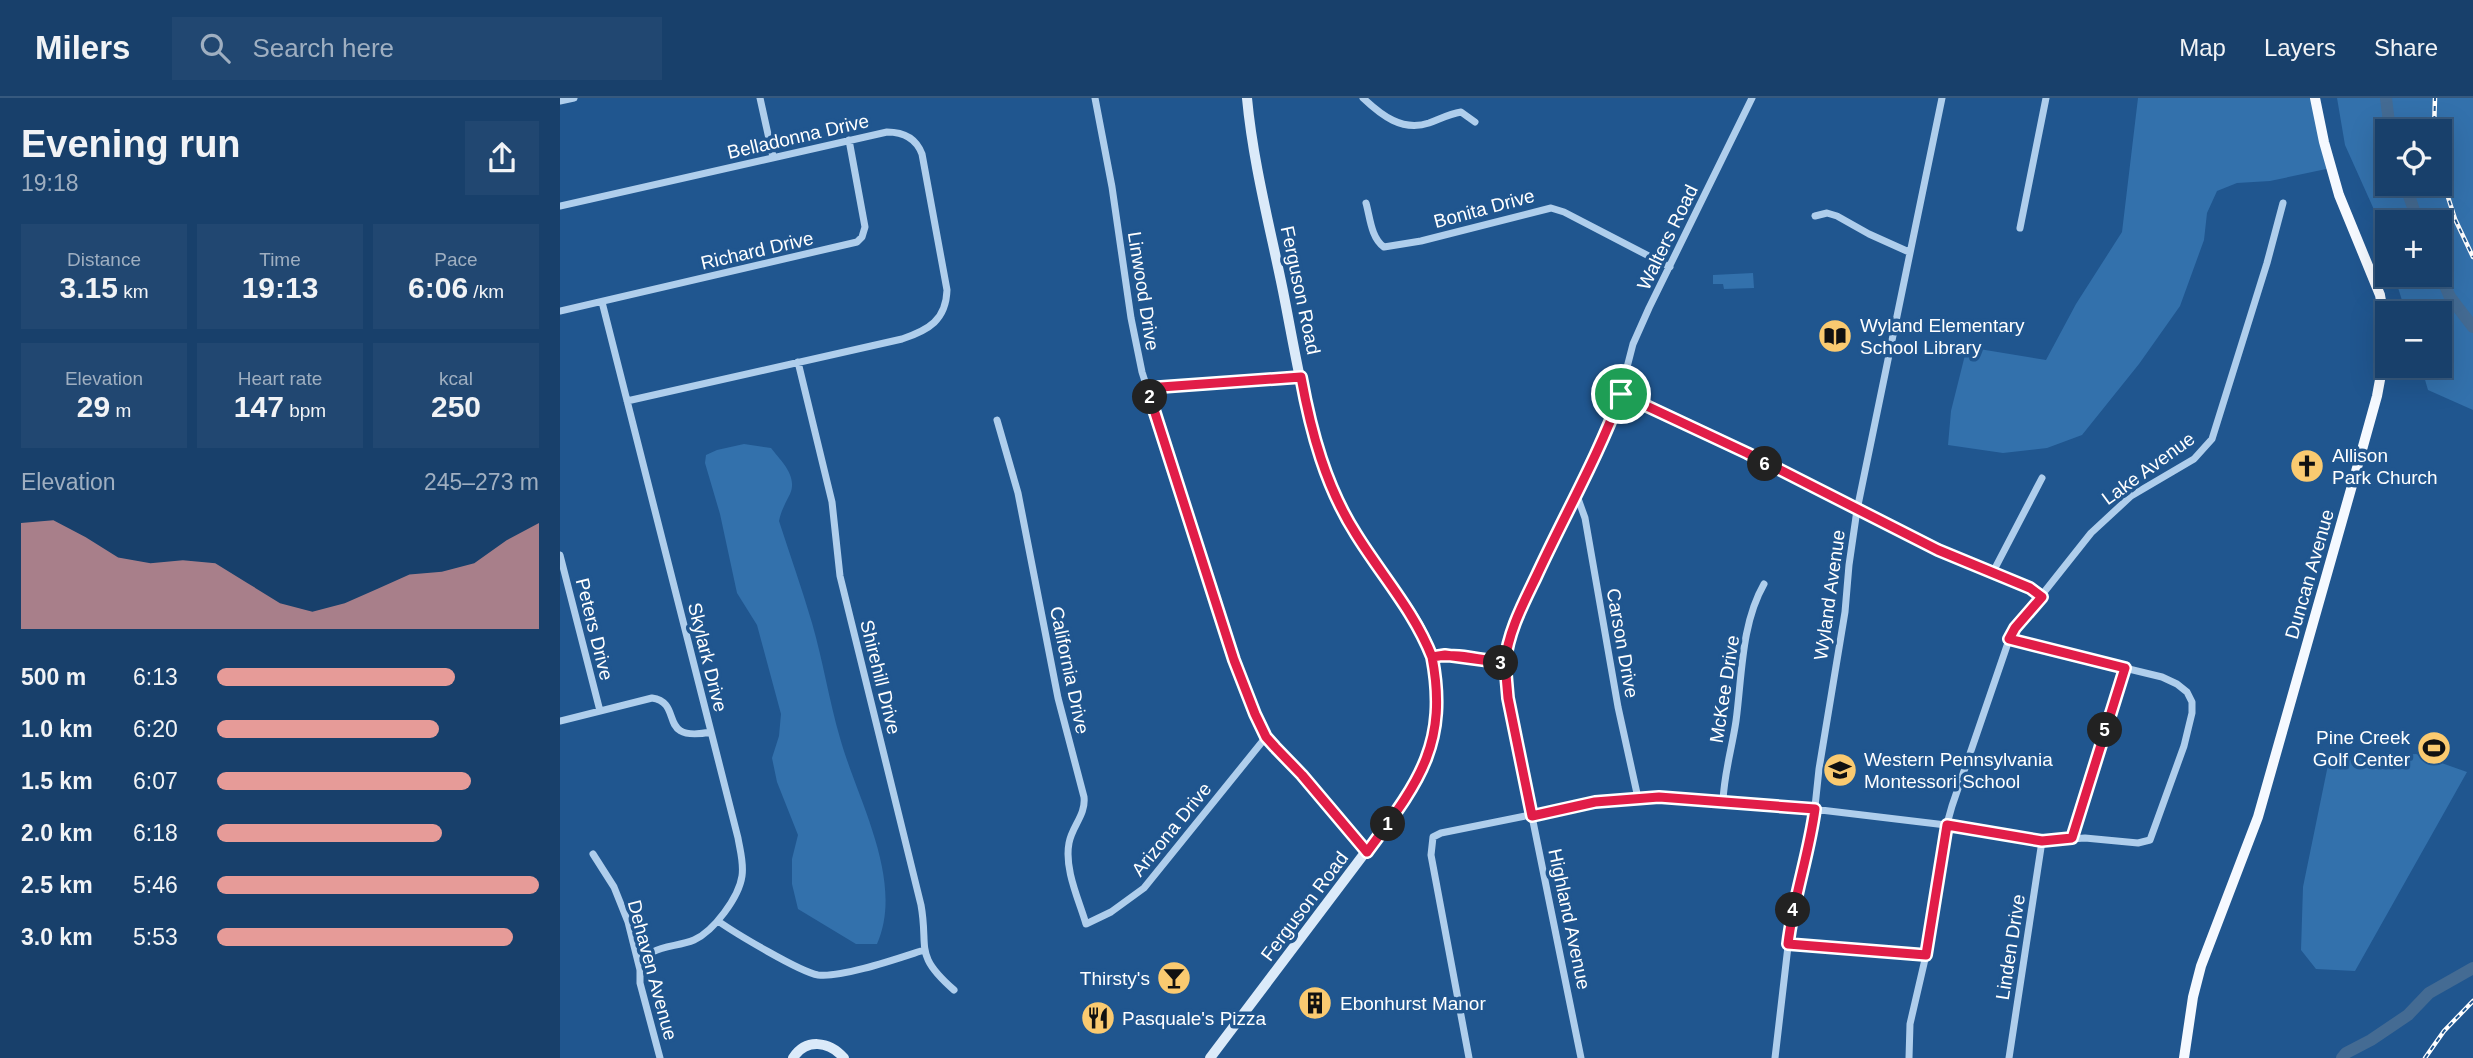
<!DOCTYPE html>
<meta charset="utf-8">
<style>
body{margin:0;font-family:Arial,sans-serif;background:#214771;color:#f1f3f6;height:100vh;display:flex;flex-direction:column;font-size:26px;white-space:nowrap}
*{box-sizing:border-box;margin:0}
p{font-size:23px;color:#9fafc1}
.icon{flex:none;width:38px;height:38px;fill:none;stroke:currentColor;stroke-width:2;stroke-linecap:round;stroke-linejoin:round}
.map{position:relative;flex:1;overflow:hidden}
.drawer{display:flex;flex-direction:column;background:#18406b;width:560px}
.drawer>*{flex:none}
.buttons{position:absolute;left:1815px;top:21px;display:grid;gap:14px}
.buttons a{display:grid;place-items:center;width:77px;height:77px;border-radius:0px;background:#18406b;box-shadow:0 7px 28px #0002,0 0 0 2px #36597e;font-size:35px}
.pin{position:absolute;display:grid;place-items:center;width:60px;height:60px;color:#fff;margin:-30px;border:4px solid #fff;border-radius:50%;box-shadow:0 2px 7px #0007}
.km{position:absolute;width:35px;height:35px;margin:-18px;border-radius:50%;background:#222;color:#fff;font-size:19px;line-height:35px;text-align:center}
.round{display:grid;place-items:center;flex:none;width:74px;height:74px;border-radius:0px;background:#214771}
.headline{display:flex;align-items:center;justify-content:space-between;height:119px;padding:0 21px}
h1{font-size:38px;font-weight:700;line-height:52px}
.metrics{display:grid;grid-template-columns:repeat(3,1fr);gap:10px;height:119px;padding:7px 21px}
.metrics div{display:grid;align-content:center;border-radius:0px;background:#214771;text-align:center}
.metrics b{font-size:30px;font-weight:700}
.metrics small{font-size:19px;font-weight:400}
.metrics p{font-size:19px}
.chart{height:196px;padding:14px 21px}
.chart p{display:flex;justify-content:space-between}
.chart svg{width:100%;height:126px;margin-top:7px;fill:#e69b98;opacity:.7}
ul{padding:0 21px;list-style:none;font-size:23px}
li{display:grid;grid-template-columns:112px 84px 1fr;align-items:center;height:52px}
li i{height:18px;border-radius:9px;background:#e69b98}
header{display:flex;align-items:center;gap:42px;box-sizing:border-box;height:98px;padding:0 35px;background:#18406b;border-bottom:2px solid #36597e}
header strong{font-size:33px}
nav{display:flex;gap:38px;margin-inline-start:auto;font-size:24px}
.search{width:490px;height:63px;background:#214771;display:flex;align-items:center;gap:18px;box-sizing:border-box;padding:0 24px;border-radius:0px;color:#9fafc1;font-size:26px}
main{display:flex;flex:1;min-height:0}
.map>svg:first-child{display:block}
</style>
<header>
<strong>Milers</strong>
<div class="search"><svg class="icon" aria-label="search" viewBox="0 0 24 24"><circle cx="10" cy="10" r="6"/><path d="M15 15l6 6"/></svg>Search here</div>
<nav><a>Map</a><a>Layers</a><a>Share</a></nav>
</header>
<main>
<section class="drawer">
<div class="headline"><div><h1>Evening run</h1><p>19:18</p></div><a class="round"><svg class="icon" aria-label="share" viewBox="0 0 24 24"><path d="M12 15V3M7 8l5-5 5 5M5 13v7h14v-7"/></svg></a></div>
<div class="metrics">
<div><p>Distance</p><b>3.15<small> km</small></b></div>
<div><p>Time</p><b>19:13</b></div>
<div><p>Pace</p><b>6:06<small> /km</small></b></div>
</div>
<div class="metrics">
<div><p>Elevation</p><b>29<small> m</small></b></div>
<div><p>Heart rate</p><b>147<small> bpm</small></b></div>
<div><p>kcal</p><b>250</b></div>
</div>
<div class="chart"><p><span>Elevation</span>245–273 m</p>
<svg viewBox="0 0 160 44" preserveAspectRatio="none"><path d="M0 44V7L10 6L20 12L30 19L40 21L50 20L60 21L70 28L80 35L90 38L100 35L110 30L120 25L130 24L140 21L150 13L160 7V44z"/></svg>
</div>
<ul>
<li><b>500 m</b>6:13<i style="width:74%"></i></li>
<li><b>1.0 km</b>6:20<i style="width:69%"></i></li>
<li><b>1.5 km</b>6:07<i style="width:79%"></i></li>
<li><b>2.0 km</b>6:18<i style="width:70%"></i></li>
<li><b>2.5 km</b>5:46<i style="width:100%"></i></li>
<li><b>3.0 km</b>5:53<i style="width:92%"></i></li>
</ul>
</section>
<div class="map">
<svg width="1913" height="960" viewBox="0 0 1913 960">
<rect width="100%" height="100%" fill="#20568f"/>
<path fill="#3371ac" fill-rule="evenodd" d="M1578 0H1755L1771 70 1710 83 1677 85 1657 93 1647 115 1644 142 1620 208 1579 266 1522 337 1487 350 1443 355 1388 347 1391 313 1407 249 1486 262 1516 206 1562 134Z
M1777 0H1913V312L1868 292 1861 268H1880V215H1846L1834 177H1880V124H1827V151L1820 125 1785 47ZM1880 33V86H1827V33Z
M1193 175 1194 190 1164 191 1163 186H1153V177Z
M184 346 211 350C221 363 238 378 230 396 225 406 221 413 219 423 230 457 242 491 252 525 263 563 269 602 280 640 297 701 345 783 317 846H296L238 811 232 786V761L238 737 217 684 212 660 219 638 221 616 197 527 177 495 160 416 145 365 146 357 157 352Z
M1856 656 1907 674 1795 873 1756 871 1741 852 1743 789 1769 662Z"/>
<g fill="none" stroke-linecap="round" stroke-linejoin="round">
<path stroke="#446b93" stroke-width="12" d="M1826 0 1830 33
M1845 86 1858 124
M1880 176 1890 199 1913 229
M1782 960 1786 955 1811 942 1848 917 1869 895 1913 870"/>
<path stroke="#afceec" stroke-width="7" d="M200 0 213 59
M535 0 552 89 571 220 582 274 674 562 706 639 807 754
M803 0C821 17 842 34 869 25 880 21 889 16 901 14L915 24
M0 3 14 0
M806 105C810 119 811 140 824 149L861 143 991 110 1004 114 1110 169
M0 108 327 34C344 34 356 40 362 56L387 192C386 222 369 232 342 241L67 303
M1255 118 1267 115 1277 118 1309 136 1349 154
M1460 130 1486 0
M42 204 178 740C180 752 184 765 182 778 179 799 154 833 134 842 113 851 87 845 80 872
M0 213 297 144 302 139 305 129 289 42
M238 264 272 404 280 478 361 807C369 851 353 856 394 892
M587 290 741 279
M1061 296C1167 346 1271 400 1376 451 1408 467 1455 475 1482 499
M437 322 458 395 498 600 524 699C526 717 512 728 509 745 504 771 519 802 526 826L551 814 584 790 706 639
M1016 395 1025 420 1058 609 1078 700
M0 457 40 613
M1433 474 1482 380
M872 559 885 557 945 565
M0 623 92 600C125 605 95 645 151 634
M1163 703C1164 676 1172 650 1176 623 1182 579 1181 526 1204 486
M1512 740 1565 570
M33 756 54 789 68 824 80 872V885L100 960
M158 823C175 835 240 874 258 877 282 880 339 860 364 852
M1228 846 1366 857
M909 960 871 757 873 739 881 735 1035 704 1099 699 1244 710 1411 730 1482 743 1525 740 1578 745 1590 742 1624 648 1632 615V604L1627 594 1617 586 1602 579 1449 542
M1021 960 948 600 945 565 949 544 956 524 1057 308 1073 246 1089 210 1192 0
M1215 960 1230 831 1252 737 1259 671 1285 514 1289 467 1297 412 1382 0
M1349 960 1350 926 1366 857 1383 740 1392 708 1451 536 1531 435 1571 398 1634 361 1652 341 1707 165 1723 105
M1449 960 1482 743"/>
<path stroke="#dbeaf9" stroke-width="10" d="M233 960C246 940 269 943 284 960
M650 960 847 699C873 657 884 612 873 562 864 525 835 493 813 463 797 440 782 415 771 389 746 327 736 258 723 193 710 129 693 65 687 0"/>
<path stroke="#f5f9ff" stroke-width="10" d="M1624 960 1633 899 1641 868 1698 719 1795 377 1817 298 1824 260V220L1820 197 1779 97 1764 44 1755 0"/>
<g stroke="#fff" stroke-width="4.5">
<path id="rail" d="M1874 33 1875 0
M1880 74 1895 121 1913 159
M1865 960 1884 933 1913 903"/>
</g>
<use href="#rail" stroke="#20568f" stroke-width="2" stroke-dasharray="5" stroke-linecap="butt"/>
</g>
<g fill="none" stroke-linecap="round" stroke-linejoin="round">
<g stroke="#fff" stroke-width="14">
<path id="route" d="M1061 296C1038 359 1004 418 976 479 963 506 948 534 945 565L885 557 872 559C889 648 857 686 807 754L742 677 715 649 706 639 695 616 674 562 587 290 741 279C751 334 766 389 796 436 822 478 854 513 872 559 895 554 922 562 945 565L948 600 972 718 1035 704 1099 699 1255 711C1249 757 1233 801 1228 846L1366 857 1387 727 1482 743 1512 740 1565 570 1449 541 1455 530 1482 499 1470 490 1378 452 1187 355 1061 296"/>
</g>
<use href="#route" stroke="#e11d48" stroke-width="9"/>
</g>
<defs>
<g id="library-disc" transform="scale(1.75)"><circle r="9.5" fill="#faca70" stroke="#20568f"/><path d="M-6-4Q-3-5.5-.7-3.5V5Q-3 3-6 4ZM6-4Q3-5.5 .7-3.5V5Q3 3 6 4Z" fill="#111"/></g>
<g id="church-disc" transform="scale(1.75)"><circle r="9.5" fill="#faca70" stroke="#20568f"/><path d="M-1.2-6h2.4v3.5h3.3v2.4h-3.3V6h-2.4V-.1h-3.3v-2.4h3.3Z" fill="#111"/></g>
<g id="stadium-disc" transform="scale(1.75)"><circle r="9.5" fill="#faca70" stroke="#20568f"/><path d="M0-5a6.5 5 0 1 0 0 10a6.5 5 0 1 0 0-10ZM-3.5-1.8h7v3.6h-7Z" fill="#111"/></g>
<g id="school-disc" transform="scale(1.75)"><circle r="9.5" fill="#faca70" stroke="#20568f"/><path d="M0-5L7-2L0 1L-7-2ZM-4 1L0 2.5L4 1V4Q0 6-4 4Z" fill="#111"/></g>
<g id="bar-disc" transform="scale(1.75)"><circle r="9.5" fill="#faca70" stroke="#20568f"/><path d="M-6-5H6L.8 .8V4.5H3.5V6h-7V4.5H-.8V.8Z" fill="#111"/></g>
<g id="building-disc" transform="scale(1.75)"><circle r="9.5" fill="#faca70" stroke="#20568f"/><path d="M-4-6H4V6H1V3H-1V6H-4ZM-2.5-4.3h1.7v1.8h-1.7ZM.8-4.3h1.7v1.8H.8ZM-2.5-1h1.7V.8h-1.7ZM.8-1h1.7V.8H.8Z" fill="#111"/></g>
<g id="restaurant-disc" transform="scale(1.75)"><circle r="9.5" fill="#faca70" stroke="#20568f"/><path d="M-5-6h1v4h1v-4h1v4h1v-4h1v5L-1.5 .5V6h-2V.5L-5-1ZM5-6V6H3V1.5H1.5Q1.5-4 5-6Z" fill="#111"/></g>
</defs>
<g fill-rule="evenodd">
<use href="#library-disc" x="1275" y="238"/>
<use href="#church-disc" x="1747" y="368"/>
<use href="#stadium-disc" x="1874" y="650"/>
<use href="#school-disc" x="1280" y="672"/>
<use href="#bar-disc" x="614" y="880"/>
<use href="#building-disc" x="755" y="905"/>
<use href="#restaurant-disc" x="538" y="920"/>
</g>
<g text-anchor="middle" stroke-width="7" stroke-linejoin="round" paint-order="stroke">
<g font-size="19" fill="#fff" stroke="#20568f">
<text transform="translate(238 38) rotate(-13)" y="7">Belladonna Drive</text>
<text transform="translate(924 110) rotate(-15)" y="7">Bonita Drive</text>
<text transform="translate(1107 139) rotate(-64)" y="7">Walters Road</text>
<text transform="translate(197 152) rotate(-13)" y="7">Richard Drive</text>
<text transform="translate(741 192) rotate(78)" y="7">Ferguson Road</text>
<text transform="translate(584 193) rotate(81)" y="7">Linwood Drive</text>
<text transform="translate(1588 370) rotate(-36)" y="7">Lake Avenue</text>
<text transform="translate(1749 476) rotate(-74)" y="7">Duncan Avenue</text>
<text transform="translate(1269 497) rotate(-82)" y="7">Wyland Avenue</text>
<text transform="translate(35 531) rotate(76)" y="7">Peters Drive</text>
<text transform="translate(1063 545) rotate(80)" y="7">Carson Drive</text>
<text transform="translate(148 559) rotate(76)" y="7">Skylark Drive</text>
<text transform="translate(510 572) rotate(78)" y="7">California Drive</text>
<text transform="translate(321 579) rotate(76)" y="7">Shirehill Drive</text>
<text transform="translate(1164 591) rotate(-81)" y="7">McKee Drive</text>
<text transform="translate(611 731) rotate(-51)" y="7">Arizona Drive</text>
<text transform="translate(744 808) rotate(-53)" y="7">Ferguson Road</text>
<text transform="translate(1010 821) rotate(78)" y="7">Highland Avenue</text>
<text transform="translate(1450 849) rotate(-81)" y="7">Linden Drive</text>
<text transform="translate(93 872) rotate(75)" y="7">Dehaven Avenue</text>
</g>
<g font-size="19" fill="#fff" stroke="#20568f" text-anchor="start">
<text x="1300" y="234">Wyland Elementary<tspan x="1300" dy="22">School Library</tspan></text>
<text x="1772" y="364">Allison<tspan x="1772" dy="22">Park Church</tspan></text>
<text x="1850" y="646" text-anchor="end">Pine Creek<tspan x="1850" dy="22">Golf Center</tspan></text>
<text x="1304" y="668">Western Pennsylvania<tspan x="1304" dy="22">Montessori School</tspan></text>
<text x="590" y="887" text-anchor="end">Thirsty's</text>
<text x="780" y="912">Ebonhurst Manor</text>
<text x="562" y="927">Pasquale's Pizza</text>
</g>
</g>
</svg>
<div class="buttons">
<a><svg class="icon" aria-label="locate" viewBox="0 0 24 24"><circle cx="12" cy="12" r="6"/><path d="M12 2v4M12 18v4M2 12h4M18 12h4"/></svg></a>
<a>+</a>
<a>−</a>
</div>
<div class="pin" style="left:1061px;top:296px;background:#1e9e55"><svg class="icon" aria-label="arrive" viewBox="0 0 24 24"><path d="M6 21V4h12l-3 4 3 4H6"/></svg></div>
<b class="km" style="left:828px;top:726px">1</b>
<b class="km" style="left:590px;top:299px">2</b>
<b class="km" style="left:941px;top:565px">3</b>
<b class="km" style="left:1233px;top:812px">4</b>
<b class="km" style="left:1545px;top:632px">5</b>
<b class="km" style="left:1205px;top:366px">6</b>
</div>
</main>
